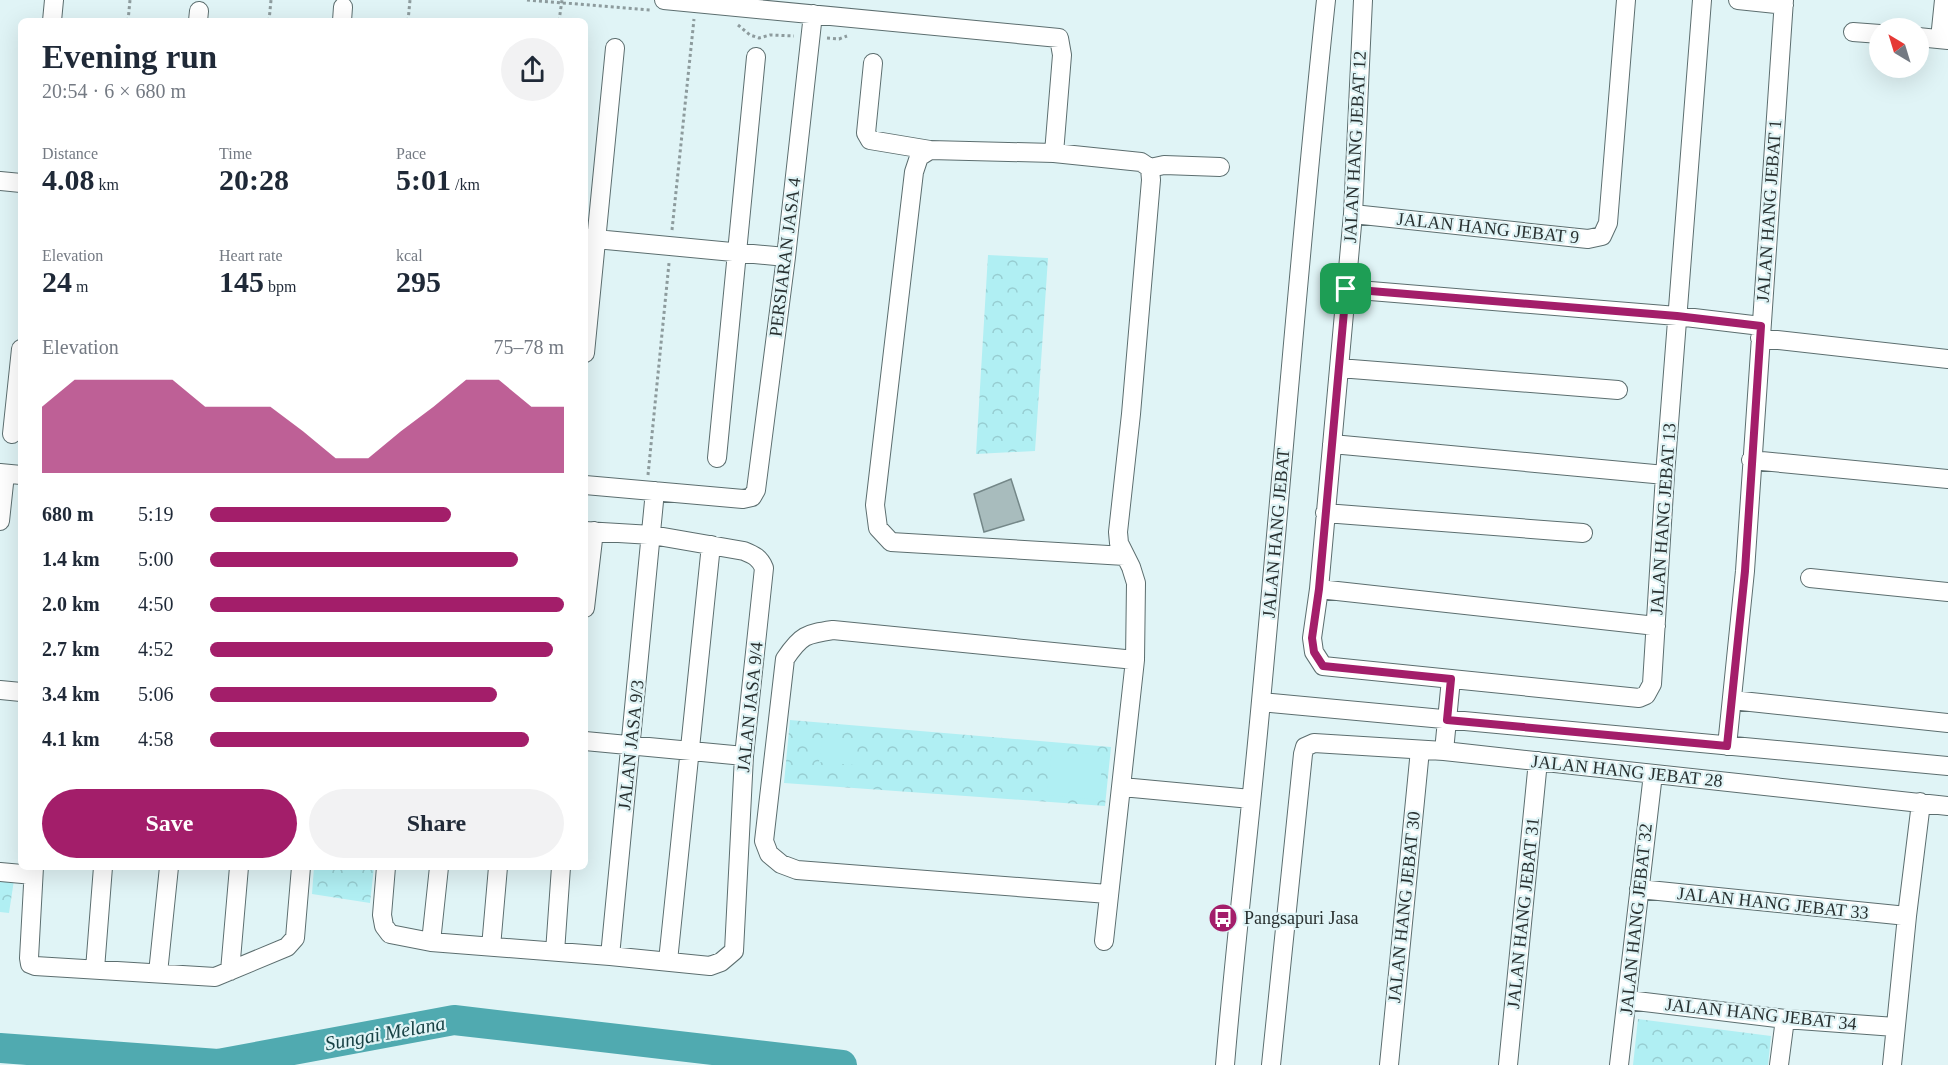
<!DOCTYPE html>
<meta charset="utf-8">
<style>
body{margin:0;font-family:Georgia,serif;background:#f2f2f3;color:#1f2937;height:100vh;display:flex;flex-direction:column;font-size:22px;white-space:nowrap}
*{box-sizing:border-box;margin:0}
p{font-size:20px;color:#747a83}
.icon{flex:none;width:33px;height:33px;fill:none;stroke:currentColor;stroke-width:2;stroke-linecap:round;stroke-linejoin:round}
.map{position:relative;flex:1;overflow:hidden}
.panel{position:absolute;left:18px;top:18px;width:570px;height:852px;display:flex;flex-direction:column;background:#fff;border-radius:9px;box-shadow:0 6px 24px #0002}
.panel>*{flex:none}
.needle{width:39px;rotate:322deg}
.fabs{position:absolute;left:1869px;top:18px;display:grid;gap:12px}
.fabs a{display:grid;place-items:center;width:60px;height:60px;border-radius:50%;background:#fff;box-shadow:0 6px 24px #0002;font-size:30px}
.pin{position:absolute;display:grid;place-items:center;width:51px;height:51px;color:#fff;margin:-26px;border-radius:12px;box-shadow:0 3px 9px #0006}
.round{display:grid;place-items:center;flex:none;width:63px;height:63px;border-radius:32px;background:#f2f2f3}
.summary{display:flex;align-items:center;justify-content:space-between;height:102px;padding:0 24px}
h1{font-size:33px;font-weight:700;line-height:45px}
.figures{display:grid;grid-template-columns:repeat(3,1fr);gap:9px;height:102px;padding:6px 24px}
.figures div{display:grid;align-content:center}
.figures b{font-size:30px;font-weight:700}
.figures small{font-size:16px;font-weight:400}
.figures p{font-size:16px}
.chart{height:168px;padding:12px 24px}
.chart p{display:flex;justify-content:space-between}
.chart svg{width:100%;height:108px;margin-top:6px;fill:#a31e6a;opacity:.7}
.action{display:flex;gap:12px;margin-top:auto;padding:12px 24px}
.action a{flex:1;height:69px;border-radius:36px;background:#a31e6a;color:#fff;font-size:24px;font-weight:700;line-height:69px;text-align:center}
.action a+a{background:#f2f2f3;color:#1f2937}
ul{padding:0 24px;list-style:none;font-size:20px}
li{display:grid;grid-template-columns:96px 72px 1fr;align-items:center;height:45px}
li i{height:15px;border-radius:8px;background:#a31e6a}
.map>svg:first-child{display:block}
</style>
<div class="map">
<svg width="1948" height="1065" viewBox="0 0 1948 1065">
<defs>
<pattern id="park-crowns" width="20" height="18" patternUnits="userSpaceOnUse" patternTransform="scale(1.5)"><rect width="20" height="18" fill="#b0eff3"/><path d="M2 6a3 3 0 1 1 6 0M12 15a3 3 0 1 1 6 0" fill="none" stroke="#97cdd1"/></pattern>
</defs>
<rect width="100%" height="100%" fill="#e0f4f6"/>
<path fill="url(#park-crowns)" d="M988 255 1048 258 1035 451 976 454Z
M790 720 1111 747 1105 806 784 783Z
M314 867H374L370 903 312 894Z
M0 879 14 880 9 913 0 912Z
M1638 1019 1771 1036 1768 1065H1633Z"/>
<path fill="#b0eff3" d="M822 741 858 744 855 765 819 762Z
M1052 750 1102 755 1100 800 1047 795Z"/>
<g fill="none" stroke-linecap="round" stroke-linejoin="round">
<path stroke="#50aab0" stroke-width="30" d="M0 1048 218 1064 454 1020 842 1065"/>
</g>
<path fill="#a8bcbd" stroke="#748788" stroke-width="1.5" d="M1011 479 1024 520 984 532 974 494Z"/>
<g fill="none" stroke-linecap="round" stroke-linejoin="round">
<g stroke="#5c6e6f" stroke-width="20">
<path id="minor" d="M664 0 1059 38 1062 55 1054 153
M1363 0 1353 214 1319 589 1312 638 1314 652 1323 666 1639 698 1646 695 1652 684 1665 475 1702 0
M1738 0 1784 5
M52 21 54 0
M198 21 199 11
M342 21 343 7
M1853 32 1880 34
M1918 37 1948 40
M1940 39 1944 0
M873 63 866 133 870 140 930 150 1054 153 1141 162 1150 168 1151 180 1131 414 1118 532 1119 543 1131 567 1136 583 1135 660 1104 941
M930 150 919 157 914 172 875 505 878 528 891 542 1125 556
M1150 168 1164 165 1220 167
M0 181 21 183
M1353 214 1588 239 1602 236 1608 223 1626 0
M585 238 786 257
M1346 289 1677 316 1761 326
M1760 338 1948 359
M585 353 615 48
M1339 368 1618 390
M12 434 21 349
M1332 444 1665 475
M717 458 756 57
M1751 460 1948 479
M0 473 21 475
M585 485 743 499 752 497 756 490 786 257 813 14
M1325 513 1583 533
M0 521 5 474
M1810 578 1948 592
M1319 589 1656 626
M585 608 594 531
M0 690 21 692
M1732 700 1948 723
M1261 702 1948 766
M585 741 744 756
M1727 746 1745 571 1784 0
M1444 751 1451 679
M1122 787 1251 799
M34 867 29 958 30 964 35 966 215 977 287 947 295 938 301 867
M386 867 382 915 384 926 390 934 431 942 610 956 710 966 721 962 734 951 744 756 764 568C760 558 754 555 744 551L652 535 585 531
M0 872 33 875
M1639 889 1907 916
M1108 894 797 870 781 864 769 854 764 841 785 659C801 635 806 634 833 630L1135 660
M431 942 439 867
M491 947 498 867
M555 952 561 867
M610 956 655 491
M668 961 711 545
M95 969 103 867
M230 971 239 867
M158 973 169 867
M1628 1000 1785 1019 1895 1027
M1225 1065C1235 944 1250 823 1261 701 1283 467 1301 233 1326 0
M1271 1065 1303 754 1305 747 1314 743 1444 751 1948 806
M1389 1065 1420 750
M1508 1065 1538 761
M1619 1065 1653 774
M1779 1065 1785 1019
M1892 1065 1907 916 1920 811V802"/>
</g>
<path stroke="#8d9b9d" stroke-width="3" stroke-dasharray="3 3" stroke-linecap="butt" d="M527 0 651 10
M128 21 130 0
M269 21 271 0
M408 21 410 0
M559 21 562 0
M738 25 750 35 759 38 770 35 794 36
M827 38 839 39 847 36
M672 230 694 19
M648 475 669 263"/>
<use href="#minor" stroke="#fff" stroke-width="18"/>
</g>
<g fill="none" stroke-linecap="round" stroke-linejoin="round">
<g stroke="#fff" stroke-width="12">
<path id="route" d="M1346 289 1677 316 1761 326 1745 571 1727 746 1447 720 1451 679 1323 666 1314 652 1312 638 1319 589Z"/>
</g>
<use href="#route" stroke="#a31e6a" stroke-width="8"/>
</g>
<defs>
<g id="bus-disc" transform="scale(1.5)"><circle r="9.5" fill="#a31e6a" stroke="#e0f4f6"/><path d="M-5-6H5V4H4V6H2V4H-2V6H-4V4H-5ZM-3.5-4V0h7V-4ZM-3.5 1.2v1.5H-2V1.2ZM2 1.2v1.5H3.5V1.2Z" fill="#fff"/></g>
</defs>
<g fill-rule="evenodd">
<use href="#bus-disc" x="1223" y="918"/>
</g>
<g text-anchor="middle" stroke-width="4.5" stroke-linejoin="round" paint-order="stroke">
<g font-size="18" fill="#283030" stroke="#e0f4f6">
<text transform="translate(1355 147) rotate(-87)" y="6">JALAN HANG JEBAT 12</text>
<text transform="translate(1769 211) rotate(-86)" y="6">JALAN HANG JEBAT 1</text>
<text transform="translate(1488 228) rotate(6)" y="6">JALAN HANG JEBAT 9</text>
<text transform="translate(785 257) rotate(-83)" y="6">PERSIARAN JASA 4</text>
<text transform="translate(1663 519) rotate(-86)" y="6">JALAN HANG JEBAT 13</text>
<text transform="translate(1276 533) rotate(-85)" y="6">JALAN HANG JEBAT</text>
<text transform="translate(750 707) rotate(-84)" y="6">JALAN JASA 9/4</text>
<text transform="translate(631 745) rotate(-84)" y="6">JALAN JASA 9/3</text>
<text transform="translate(1627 771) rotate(6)" y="6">JALAN HANG JEBAT 28</text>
<text transform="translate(1773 903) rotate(6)" y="6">JALAN HANG JEBAT 33</text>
<text transform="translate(1404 907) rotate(-84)" y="6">JALAN HANG JEBAT 30</text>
<text transform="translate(1523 913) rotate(-84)" y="6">JALAN HANG JEBAT 31</text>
<text transform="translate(1636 919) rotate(-84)" y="6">JALAN HANG JEBAT 32</text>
<text transform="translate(1761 1014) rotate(6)" y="6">JALAN HANG JEBAT 34</text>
</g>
<g font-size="18" fill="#283030" stroke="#e0f4f6" text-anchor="start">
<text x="1244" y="924">Pangsapuri Jasa</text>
</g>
<g font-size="20" font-style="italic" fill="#174144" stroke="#e0f4f6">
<text transform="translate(385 1033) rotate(-10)" y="7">Sungai Melana</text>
</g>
</g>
</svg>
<div class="fabs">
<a><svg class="needle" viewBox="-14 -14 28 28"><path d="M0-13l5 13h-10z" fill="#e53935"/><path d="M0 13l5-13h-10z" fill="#747a83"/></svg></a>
</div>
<div class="pin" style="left:1346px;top:289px;background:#1e9e55"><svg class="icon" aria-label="arrive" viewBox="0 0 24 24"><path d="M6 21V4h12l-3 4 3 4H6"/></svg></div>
<section class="panel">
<div class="summary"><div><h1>Evening run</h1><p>20:54 · 6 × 680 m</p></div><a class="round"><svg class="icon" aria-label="share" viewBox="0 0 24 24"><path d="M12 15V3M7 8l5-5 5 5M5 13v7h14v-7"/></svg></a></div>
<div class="figures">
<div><p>Distance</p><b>4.08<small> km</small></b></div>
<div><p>Time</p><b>20:28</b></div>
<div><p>Pace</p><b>5:01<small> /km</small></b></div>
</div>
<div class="figures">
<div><p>Elevation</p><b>24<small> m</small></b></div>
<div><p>Heart rate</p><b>145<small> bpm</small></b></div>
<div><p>kcal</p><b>295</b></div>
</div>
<div class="chart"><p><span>Elevation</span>75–78 m</p>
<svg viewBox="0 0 160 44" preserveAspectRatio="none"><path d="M0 44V17L10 6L20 6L30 6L40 6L50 17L60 17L70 17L80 27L90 38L100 38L110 27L120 17L130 6L140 6L150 17L160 17V44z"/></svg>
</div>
<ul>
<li><b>680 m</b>5:19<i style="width:68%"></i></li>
<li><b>1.4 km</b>5:00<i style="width:87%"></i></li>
<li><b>2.0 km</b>4:50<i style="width:100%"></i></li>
<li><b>2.7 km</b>4:52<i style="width:97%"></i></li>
<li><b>3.4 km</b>5:06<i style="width:81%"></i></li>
<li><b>4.1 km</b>4:58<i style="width:90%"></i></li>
</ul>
<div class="action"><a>Save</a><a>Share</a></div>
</section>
</div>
